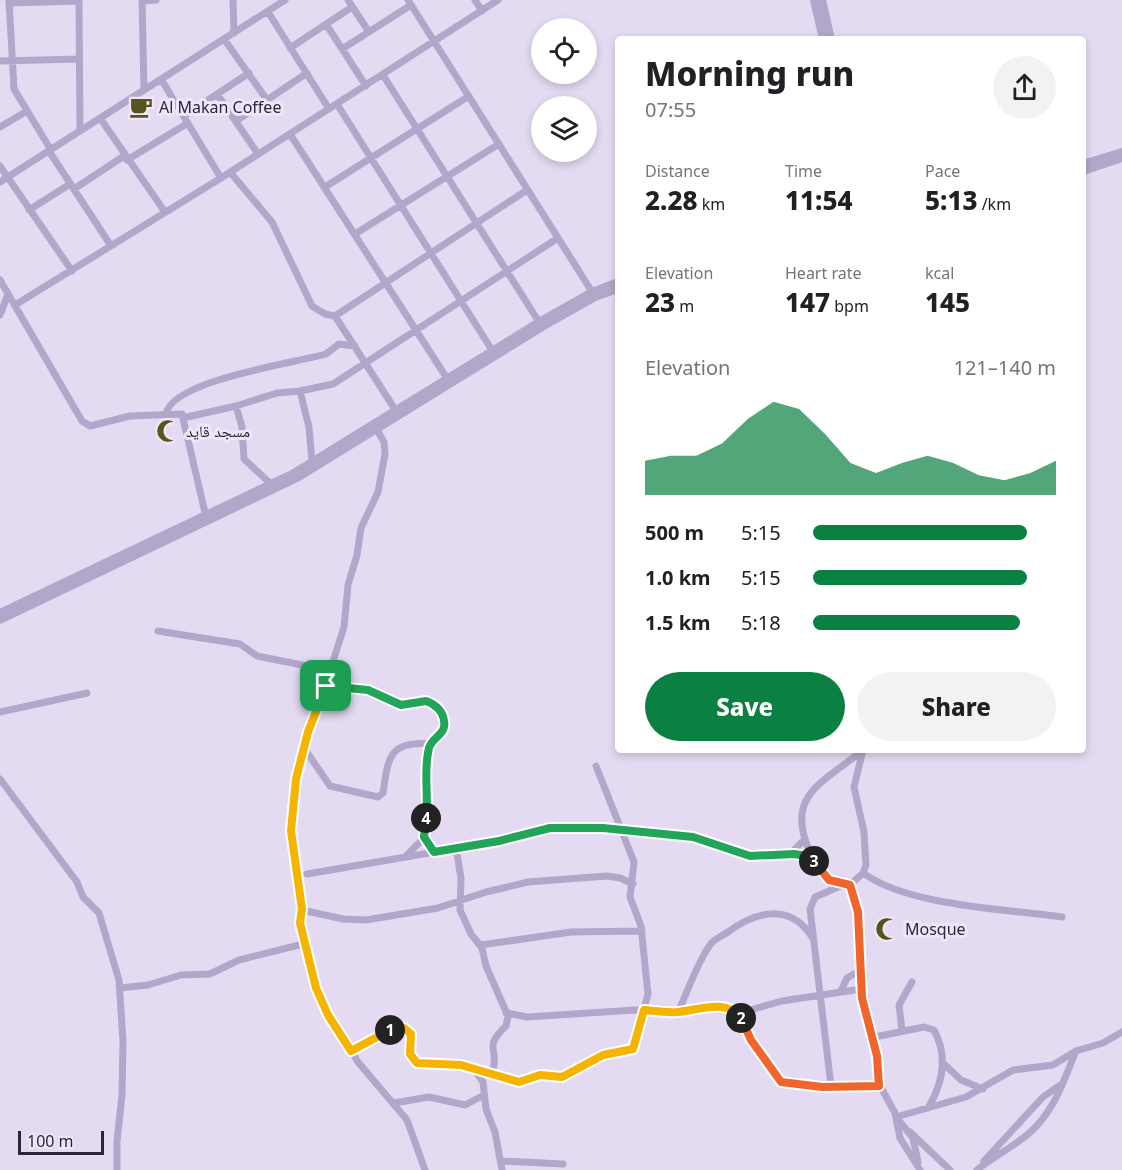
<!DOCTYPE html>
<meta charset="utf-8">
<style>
body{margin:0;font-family:"Noto Sans","Noto Naskh Arabic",sans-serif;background:#f2f2f2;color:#202124;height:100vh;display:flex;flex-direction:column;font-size:22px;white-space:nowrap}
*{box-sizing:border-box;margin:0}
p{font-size:20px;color:#757577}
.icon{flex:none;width:33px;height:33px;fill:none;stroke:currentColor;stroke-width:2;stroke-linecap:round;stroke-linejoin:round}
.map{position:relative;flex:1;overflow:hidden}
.side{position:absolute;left:615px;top:36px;width:471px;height:717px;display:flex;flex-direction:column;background:#fff;border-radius:6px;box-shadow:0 3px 9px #0003}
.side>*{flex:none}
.tools{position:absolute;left:531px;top:18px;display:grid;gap:12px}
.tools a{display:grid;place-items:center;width:66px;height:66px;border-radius:50%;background:#fff;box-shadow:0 3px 9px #0003;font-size:30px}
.scale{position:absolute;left:18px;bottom:15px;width:86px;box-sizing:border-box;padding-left:6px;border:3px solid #2a2736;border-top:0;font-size:16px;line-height:21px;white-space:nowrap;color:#2a2736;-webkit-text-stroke:4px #efe7f9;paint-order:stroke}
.pin{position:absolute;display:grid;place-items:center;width:51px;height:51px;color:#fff;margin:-26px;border-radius:12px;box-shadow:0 3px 9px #0006}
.km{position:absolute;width:30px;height:30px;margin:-15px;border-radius:50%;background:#222;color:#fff;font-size:16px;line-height:30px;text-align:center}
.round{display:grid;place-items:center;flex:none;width:63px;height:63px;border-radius:32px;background:#f2f2f2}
.summary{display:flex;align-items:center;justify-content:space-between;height:102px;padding:0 30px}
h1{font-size:33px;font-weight:800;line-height:45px}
.stats{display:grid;grid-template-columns:repeat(3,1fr);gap:9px;height:102px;padding:6px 30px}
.stats div{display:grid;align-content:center}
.stats b{font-size:26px;font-weight:800}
.stats small{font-size:16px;font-weight:400}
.stats p{font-size:16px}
.chart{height:168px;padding:12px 30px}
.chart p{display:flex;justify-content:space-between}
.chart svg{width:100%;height:108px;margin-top:6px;fill:#0b8043;opacity:.7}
.action{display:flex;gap:12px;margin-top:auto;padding:12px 30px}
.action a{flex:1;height:69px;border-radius:36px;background:#0b8043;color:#fff;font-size:24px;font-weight:800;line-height:69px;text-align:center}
.action a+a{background:#f2f2f2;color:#202124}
ul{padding:0 30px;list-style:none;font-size:20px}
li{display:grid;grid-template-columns:96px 72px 1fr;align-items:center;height:45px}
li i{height:15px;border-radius:8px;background:#0b8043}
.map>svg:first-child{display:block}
</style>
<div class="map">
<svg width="1122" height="1170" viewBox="0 0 1122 1170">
<rect width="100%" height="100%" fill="#e4dbf2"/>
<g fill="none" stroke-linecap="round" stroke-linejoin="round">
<path stroke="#b2a7ca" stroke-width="7" d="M9 0 14 89 51 150
M79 0 80 131
M142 0 144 90
M233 0 234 33
M348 0 369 32
M408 0 594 295
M475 0 482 11
M142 1 156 0
M9 3 79 1
M268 12 329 109
M326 24 366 86
M224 39 267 100
M290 48 352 7
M342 49 411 5
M0 61 79 59
M383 75 539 322
M161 79 221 178
M217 94 258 154
M337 104 495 355
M184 116 249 73
M100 118 165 212
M236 121 307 73
M0 127 27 111
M290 134 448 380
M49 151 111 246
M127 160 188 123
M0 166 72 271
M230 172 272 222 312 306 325 314 335 316 527 190
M0 182 285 0
M325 187 469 96
M74 189 124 156
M29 210 70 184
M355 234 499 144
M0 280 82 421 90 426 130 416 182 414 206 517
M15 305 221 178 498 0
M0 315 8 294
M335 316 396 411
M300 391 333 384 558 238
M236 406 277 393 300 391 309 427 312 462
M166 414C172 380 295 363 326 354L339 344 355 346
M183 418 236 406 242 427 244 459 272 485
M377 430 384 442 385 454 378 492 361 528 357 555 348 585 344 627 321 699 308 732 293 792 291 831 302 910 300 923 319 997 358 1062 407 1120 425 1170
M158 631 240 644 257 656 302 665 328 678
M326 686 367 690 401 705 426 701 440 711 445 724 442 733 429 749 426 776 428 800 425 837 434 852
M0 712 87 693
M304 748 330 786 378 797 383 793C388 758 389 740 431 744
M863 750 854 787 864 832 866 865 863 873 850 885 858 912 862 998 877 1056 878 1082 895 1113 900 1138 920 1170
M0 779 77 882 83 897 99 913 119 980 123 1041 122 1095 117 1141V1170
M456 848 461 878 460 910 471 934 482 948 486 966 508 1016 506 1026C481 1050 501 1047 492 1073
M790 854 805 839
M406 856 425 837
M863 873C908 906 1006 909 1062 917
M307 874 499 841 558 827 610 828 640 834 684 836 750 856 794 854 813 859
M842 885C828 882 818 870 812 857 783 797 819 785 862 751
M302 910 343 919 366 920 438 908 486 892 528 882 607 876 620 878 633 884
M481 945 571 932 642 931
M120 988 148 985 181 975 210 974 239 960 307 943
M841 991 847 978 861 970
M734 1009 741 1018 754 1046 781 1082 822 1087 879 1086
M678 1012C687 993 698 961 710 945 714 939 722 936 728 932 756 911 790 903 812 937
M506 1013 527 1017 635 1010 678 1012 714 1007 750 1010 782 1001 861 989
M902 1031 899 1005 912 982
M870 1038 924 1027 934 1030C948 1056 943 1083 928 1108
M351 1051 383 1032 404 1028 411 1034 410 1054 417 1063 461 1065 519 1082 540 1075H567L603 1055 633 1049 648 994 641 926 630 897 634 862 596 766
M944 1064 961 1080 983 1089
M473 1068 483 1082 486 1109 495 1132 502 1170
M831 1086 810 909 815 897 843 885
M394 1103 429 1097 465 1105 484 1095
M910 1132 950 1170
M502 1161 563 1164
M984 1161 1043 1097 1063 1083
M918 1162 913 1138 896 1117 966 1097 1013 1070 1053 1065 1076 1051 1103 1043 1122 1032
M977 1170C993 1157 1011 1148 1027 1135 1054 1113 1063 1082 1076 1051"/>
<path stroke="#b2a7ca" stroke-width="8" d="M814 0 823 39
M822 0 831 39
M1083 164 1122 152
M1083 171 1122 158
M0 613 294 473 539 322 592 292 618 282
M0 620 297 478 542 327 595 297 618 289"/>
</g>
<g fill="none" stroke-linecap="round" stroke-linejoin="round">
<g stroke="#fff" stroke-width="12">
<path id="split-1" d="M326 686 308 732 296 779 291 831 302 909 300 923 316 988 328 1015 351 1051 390 1030"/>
</g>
<g stroke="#fff" stroke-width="12">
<path id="split-2" d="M390 1030 404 1028 411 1034 410 1054 417 1063 461 1065 519 1082 540 1075 562 1077 603 1055 633 1049 644 1010C655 1011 666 1013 678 1012 699 1010 726 998 741 1018"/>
</g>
<g stroke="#fff" stroke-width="12">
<path id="split-3" d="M741 1018 751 1040 781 1082 822 1087 879 1086 877 1056 862 998 858 912 850 885 829 880 814 861"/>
</g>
<g stroke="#fff" stroke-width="12">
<path id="split-4" d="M426 818 424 837 434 852 499 841 550 828H603L693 837 750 856 794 854 807 856 814 861"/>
</g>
<g stroke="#fff" stroke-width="12">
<path id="split-5" d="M326 686 368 690 401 705 426 701C435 704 443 711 444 721 447 734 432 737 429 748 423 771 429 795 426 818"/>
</g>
<use href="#split-1" stroke="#f5b400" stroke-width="8"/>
<use href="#split-2" stroke="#f5b400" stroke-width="8"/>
<use href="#split-3" stroke="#f0652b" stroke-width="8"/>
<use href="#split-4" stroke="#22a559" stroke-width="8"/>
<use href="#split-5" stroke="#22a559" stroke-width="8"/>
</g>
<defs>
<g id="cafe-bare" transform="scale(1.8)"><path d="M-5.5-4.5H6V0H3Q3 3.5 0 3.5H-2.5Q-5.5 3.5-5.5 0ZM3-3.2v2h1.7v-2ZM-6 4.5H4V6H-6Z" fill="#58541d" stroke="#efe7f9" stroke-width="2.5" paint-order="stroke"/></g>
<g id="mosque-bare" transform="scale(1.8)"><path d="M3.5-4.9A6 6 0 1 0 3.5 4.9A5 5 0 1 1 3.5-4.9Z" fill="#58541d" stroke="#efe7f9" stroke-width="2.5" paint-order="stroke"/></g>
</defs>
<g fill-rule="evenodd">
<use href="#cafe-bare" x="141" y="107"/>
<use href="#mosque-bare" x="168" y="431"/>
<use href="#mosque-bare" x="887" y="929"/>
</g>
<g text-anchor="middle" stroke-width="6" stroke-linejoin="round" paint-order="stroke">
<g font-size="16" fill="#2a2736" stroke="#efe7f9" text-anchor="start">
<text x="159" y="113">Al Makan Coffee</text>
<text x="186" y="437">مسجد قايد</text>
<text x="905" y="935">Mosque</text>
</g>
</g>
</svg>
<div class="tools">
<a><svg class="icon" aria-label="locate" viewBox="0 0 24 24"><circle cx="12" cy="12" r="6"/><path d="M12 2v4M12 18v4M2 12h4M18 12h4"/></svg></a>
<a><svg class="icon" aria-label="layers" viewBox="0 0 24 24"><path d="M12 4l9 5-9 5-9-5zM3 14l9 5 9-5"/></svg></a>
</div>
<div class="scale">100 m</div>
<div class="pin" style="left:326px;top:686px;background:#1e9e55"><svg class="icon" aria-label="arrive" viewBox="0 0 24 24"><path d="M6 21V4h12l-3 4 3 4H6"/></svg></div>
<b class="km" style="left:390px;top:1030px">1</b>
<b class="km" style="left:741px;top:1018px">2</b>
<b class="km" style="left:814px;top:861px">3</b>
<b class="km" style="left:426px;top:818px">4</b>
<section class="side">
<div class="summary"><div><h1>Morning run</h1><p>07:55</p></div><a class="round"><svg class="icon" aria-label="share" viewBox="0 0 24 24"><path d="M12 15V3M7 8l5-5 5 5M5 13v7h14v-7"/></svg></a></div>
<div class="stats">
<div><p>Distance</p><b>2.28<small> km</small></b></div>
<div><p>Time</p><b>11:54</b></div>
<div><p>Pace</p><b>5:13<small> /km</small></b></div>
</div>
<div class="stats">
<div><p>Elevation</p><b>23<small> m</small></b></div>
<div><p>Heart rate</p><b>147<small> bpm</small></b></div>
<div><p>kcal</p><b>145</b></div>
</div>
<div class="chart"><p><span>Elevation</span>121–140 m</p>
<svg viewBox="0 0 160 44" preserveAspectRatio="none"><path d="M0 44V30L10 28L20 28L30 23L40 13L50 6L60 9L70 19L80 31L90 35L100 31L110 28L120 31L130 36L140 38L150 35L160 30V44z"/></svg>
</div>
<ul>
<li><b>500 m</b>5:15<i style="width:88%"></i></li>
<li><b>1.0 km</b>5:15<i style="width:88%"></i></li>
<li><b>1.5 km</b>5:18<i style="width:85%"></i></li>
</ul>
<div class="action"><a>Save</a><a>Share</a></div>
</section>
</div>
